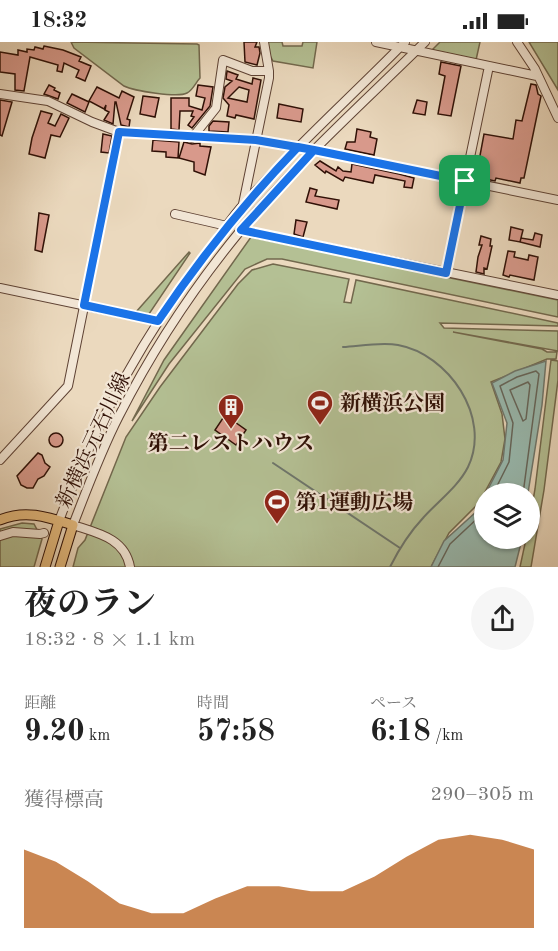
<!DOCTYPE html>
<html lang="ja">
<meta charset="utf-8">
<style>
body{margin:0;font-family:"Old Standard TT","Noto Serif JP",serif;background:#f6f6f6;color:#222;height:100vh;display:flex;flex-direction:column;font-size:22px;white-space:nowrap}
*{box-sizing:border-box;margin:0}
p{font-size:20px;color:#767676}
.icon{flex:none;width:33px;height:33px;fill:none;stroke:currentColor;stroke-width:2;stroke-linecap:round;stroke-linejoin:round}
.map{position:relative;height:525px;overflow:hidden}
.side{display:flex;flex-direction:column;background:#fff;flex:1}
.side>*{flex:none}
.tools{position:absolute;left:474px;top:441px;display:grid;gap:12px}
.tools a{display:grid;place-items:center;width:66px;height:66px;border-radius:50%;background:#fff;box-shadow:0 2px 4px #0004;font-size:30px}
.pin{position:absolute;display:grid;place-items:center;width:51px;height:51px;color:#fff;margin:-26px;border-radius:12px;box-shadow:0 3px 9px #0006}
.round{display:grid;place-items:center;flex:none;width:63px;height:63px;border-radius:32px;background:#f6f6f6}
.overview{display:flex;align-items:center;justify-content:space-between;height:102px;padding:0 24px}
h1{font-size:33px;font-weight:700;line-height:45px}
.figures{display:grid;grid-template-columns:repeat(3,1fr);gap:9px;height:102px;padding:6px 24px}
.figures div{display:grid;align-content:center}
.figures b{font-size:30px;font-weight:700}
.figures small{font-size:16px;font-weight:400}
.figures p{font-size:16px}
.chart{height:168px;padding:12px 24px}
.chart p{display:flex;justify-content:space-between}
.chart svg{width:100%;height:108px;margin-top:6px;fill:#b45309;opacity:.7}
.status{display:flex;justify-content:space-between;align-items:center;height:42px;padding:0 30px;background:#fff;direction:ltr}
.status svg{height:16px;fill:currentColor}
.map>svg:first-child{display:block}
</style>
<div class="status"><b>18:32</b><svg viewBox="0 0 49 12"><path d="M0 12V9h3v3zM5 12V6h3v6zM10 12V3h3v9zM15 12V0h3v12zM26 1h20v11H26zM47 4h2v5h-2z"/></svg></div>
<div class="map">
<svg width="558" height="525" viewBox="0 0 558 525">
<rect width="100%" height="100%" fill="#ebd9be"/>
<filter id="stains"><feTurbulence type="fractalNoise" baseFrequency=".00333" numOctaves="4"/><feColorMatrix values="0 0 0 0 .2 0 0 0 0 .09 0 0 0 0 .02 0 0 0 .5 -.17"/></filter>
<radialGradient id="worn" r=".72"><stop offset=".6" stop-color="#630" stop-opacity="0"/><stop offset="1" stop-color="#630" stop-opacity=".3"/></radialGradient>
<path fill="#b4c094" stroke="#72684d" stroke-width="1.5" d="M71 0 197 2 199 3 200 36C196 40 193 48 187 51 178 56 134 49 124 44L74 6Z
M267 0H282L283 4H302L303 0H317L313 26 273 19 268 10Z
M440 0H480L476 18 432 8Z
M529 0H558V48Z
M251 195 558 258V275L282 217H267L245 227 169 322 132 379 164 318Z
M189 210 190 211 149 272 136 270Z
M273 222 349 237 344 260 351 261 356 238 558 281V284L440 281 444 286 558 289V309L453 290 542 307 547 310H557L556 317H547L491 340 502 372 505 397 501 420 479 461 449 491 431 525H73L78 506 85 498 126 395 160 345 238 242 252 228Z
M551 318 558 319V338L544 448 531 525H520L526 497 530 496V476L535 447Z
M22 481 34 482 42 497 34 525H0V487Z"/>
<path fill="#98bab0" stroke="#6e766c" stroke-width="1.5" d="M546 319 542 363 528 451H486L503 418 507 381 492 341 515 329Z
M484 454V496L522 497 515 525H431L444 499 477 469Z"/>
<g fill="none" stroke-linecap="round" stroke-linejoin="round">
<path stroke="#64655b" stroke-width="1.5" d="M528 340 530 343 526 377 523 379 510 348Z
M493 452 509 420 513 381 500 344 517 335 536 329 539 332 523 452
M438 525 450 502 481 473 484 468"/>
<path stroke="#6e766c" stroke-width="2" d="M343 305C360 304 381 300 398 303 448 312 492 375 468 425 458 445 437 460 423 476 409 491 399 507 390 525
M273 421 400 506"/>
</g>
<path fill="#d8998b" stroke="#2f1006" stroke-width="1.5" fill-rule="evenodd" d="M244 0H257L255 5H259L260 11 257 23 245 20Z
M44 4 63 8 81 15 79 19 91 24 85 39 76 35 79 28 64 21 62 30 57 29 58 23 30 15 24 49 15 48V32L0 30V10L18 13V8L27 10V7L34 8 35 5 43 7Z
M441 20 461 24 451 74 438 72 445 34 439 32Z
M227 29 238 33 236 37 252 42 253 36 261 38 254 77 236 73 235 76 227 74 229 63 223 56 225 45 232 39 226 37ZM239 45 249 48 247 60 228 56Z
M531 42 536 43 538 52 541 54 524 136H521L520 141 496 136 495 139 476 135 484 92 513 97 516 78 522 79Z
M49 43 55 46 54 48 60 51 58 57 44 52Z
M198 43 213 45 210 64 192 86 188 83 194 75 191 74 193 69H180L179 88 171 87V56H189V64L202 68 205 56 196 54Z
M97 45 119 56 122 49 134 55 127 77 130 78 129 85 121 83 116 60H115L113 82 104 78 109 70 105 68 106 63 104 67 89 59Z
M72 52 89 60 85 70 67 61Z
M143 54 159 56 155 75 140 72Z
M0 58 12 60 2 94 0 93Z
M417 58 427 60 425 73 413 71Z
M279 62 303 67 301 80 277 76Z
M41 69 52 72 48 81 55 84 61 72 69 76 60 95 51 93 45 116 29 112 32 96Z
M213 79 229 80 228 90 209 89V84Z
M357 87 371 90 370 95 377 97 374 113 345 107 347 100H355Z
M103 92 112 94 109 111 101 110Z
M153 98 179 100 178 116 166 115V110L152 109Z
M184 100 192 102 200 101V104L211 105 205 133 194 129V120L179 116Z
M320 119 336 129 338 125 343 129 351 130 352 122 399 132 414 136 412 146 404 145 405 139 375 133 373 141 345 135 343 139 326 129 325 131 315 123Z
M310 146 317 148 315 154 339 158 337 167 306 160Z
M39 171 49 173 42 210 35 208Z
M296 178 307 180 303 195 294 192Z
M511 185 523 188 520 200 509 198Z
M535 191 542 193 540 205 520 200 521 196 533 198Z
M481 194 491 197 490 204H492L487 227 484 226V232L476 230 478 215 482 203H479Z
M508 209 515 210 514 215 528 218 529 213 538 215 534 238 510 233 509 235 503 233Z
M225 373 246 388 236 403 215 388Z
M49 398a7 7 0 1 1 14 0a7 7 0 1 1-14 0Z
M38 411 42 413 45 421 50 425 44 434 38 437 33 446H27L21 443 17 434Z"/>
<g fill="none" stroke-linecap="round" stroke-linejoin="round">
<g stroke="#5e4234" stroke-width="10">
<path id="minor" d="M376 0 537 34
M517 0 535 27 558 76
M0 52 48 59 92 80 119 90 256 98 288 103 558 158
M192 96 216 66 223 18 252 29H269
M243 162 269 36V29L264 0
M175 172 227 184
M241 188 558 253
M446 231 489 24
M0 246 158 279
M0 418 68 344 119 90
M59 479C96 379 146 289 211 205 222 191 232 175 244 162 295 105 352 54 405 0
M0 494 13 490 40 492 44 491
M130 525C125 496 97 491 73 483 87 447 101 409 119 374 152 309 194 245 241 188 297 120 362 62 425 0"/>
</g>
<g stroke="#2f1006" stroke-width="11">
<path id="major" d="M0 478C25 467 48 475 73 483L60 525
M45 525 59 479"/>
</g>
<use href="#minor" stroke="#f2e6d5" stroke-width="8"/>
<use href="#major" stroke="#e6bc7f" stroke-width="9"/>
</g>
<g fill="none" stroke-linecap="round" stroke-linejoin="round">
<g stroke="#fff" stroke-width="12">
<path id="route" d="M465 139 314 108 298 105C245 160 201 215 158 279L84 263 119 90 256 98 314 108 241 188 446 231 465 139"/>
</g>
<use href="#route" stroke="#1a73e8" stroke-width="8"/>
</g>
<defs>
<g id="stadium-pin" transform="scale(1.35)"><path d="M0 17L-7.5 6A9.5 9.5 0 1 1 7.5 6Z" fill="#8f2418" stroke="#f2e6d5"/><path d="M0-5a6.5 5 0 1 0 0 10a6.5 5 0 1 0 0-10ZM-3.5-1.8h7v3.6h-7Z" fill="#fff"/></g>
<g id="building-pin" transform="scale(1.35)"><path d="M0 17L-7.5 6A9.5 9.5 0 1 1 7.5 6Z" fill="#8f2418" stroke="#f2e6d5"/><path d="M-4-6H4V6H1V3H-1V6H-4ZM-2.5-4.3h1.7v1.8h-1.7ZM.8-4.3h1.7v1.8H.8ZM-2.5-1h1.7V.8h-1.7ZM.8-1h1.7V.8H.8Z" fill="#fff"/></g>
</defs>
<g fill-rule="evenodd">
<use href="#stadium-pin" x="320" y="361"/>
<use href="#building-pin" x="231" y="365"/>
<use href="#stadium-pin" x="277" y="460"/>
</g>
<g text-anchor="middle" stroke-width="4.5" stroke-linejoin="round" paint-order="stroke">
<g font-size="21" font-weight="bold" fill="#2f1006" stroke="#f2e6d5" text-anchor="start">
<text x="340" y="368">新横浜公園</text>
<text x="231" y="408" text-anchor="middle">第二レストハウス</text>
<text x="296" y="467">第1運動広場</text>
</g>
<g font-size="21" fill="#2f1006" stroke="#f2e6d5">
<text transform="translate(93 398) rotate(-65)" y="7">新横浜元石川線</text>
</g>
</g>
<rect width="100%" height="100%" filter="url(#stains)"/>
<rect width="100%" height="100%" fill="url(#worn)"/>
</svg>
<div class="tools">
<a><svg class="icon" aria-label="layers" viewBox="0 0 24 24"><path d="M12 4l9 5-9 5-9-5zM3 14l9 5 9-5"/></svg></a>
</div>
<div class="pin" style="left:465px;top:139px;background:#1e9e55"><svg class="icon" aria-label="arrive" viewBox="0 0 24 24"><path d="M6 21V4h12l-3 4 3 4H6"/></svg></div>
</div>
<section class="side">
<div class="overview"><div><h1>夜のラン</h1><p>18:32 · 8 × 1.1 km</p></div><a class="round"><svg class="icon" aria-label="share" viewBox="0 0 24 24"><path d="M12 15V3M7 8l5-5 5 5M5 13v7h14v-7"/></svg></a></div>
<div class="figures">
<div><p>距離</p><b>9.20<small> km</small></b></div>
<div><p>時間</p><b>57:58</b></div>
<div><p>ペース</p><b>6:18<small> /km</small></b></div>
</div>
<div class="chart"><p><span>獲得標高</span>290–305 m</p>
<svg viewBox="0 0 160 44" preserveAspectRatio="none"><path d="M0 44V12L10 17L20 25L30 34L40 38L50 38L60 32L70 27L80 27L90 29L100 29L110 23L120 15L130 8L140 6L150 8L160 12V44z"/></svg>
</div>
</section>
